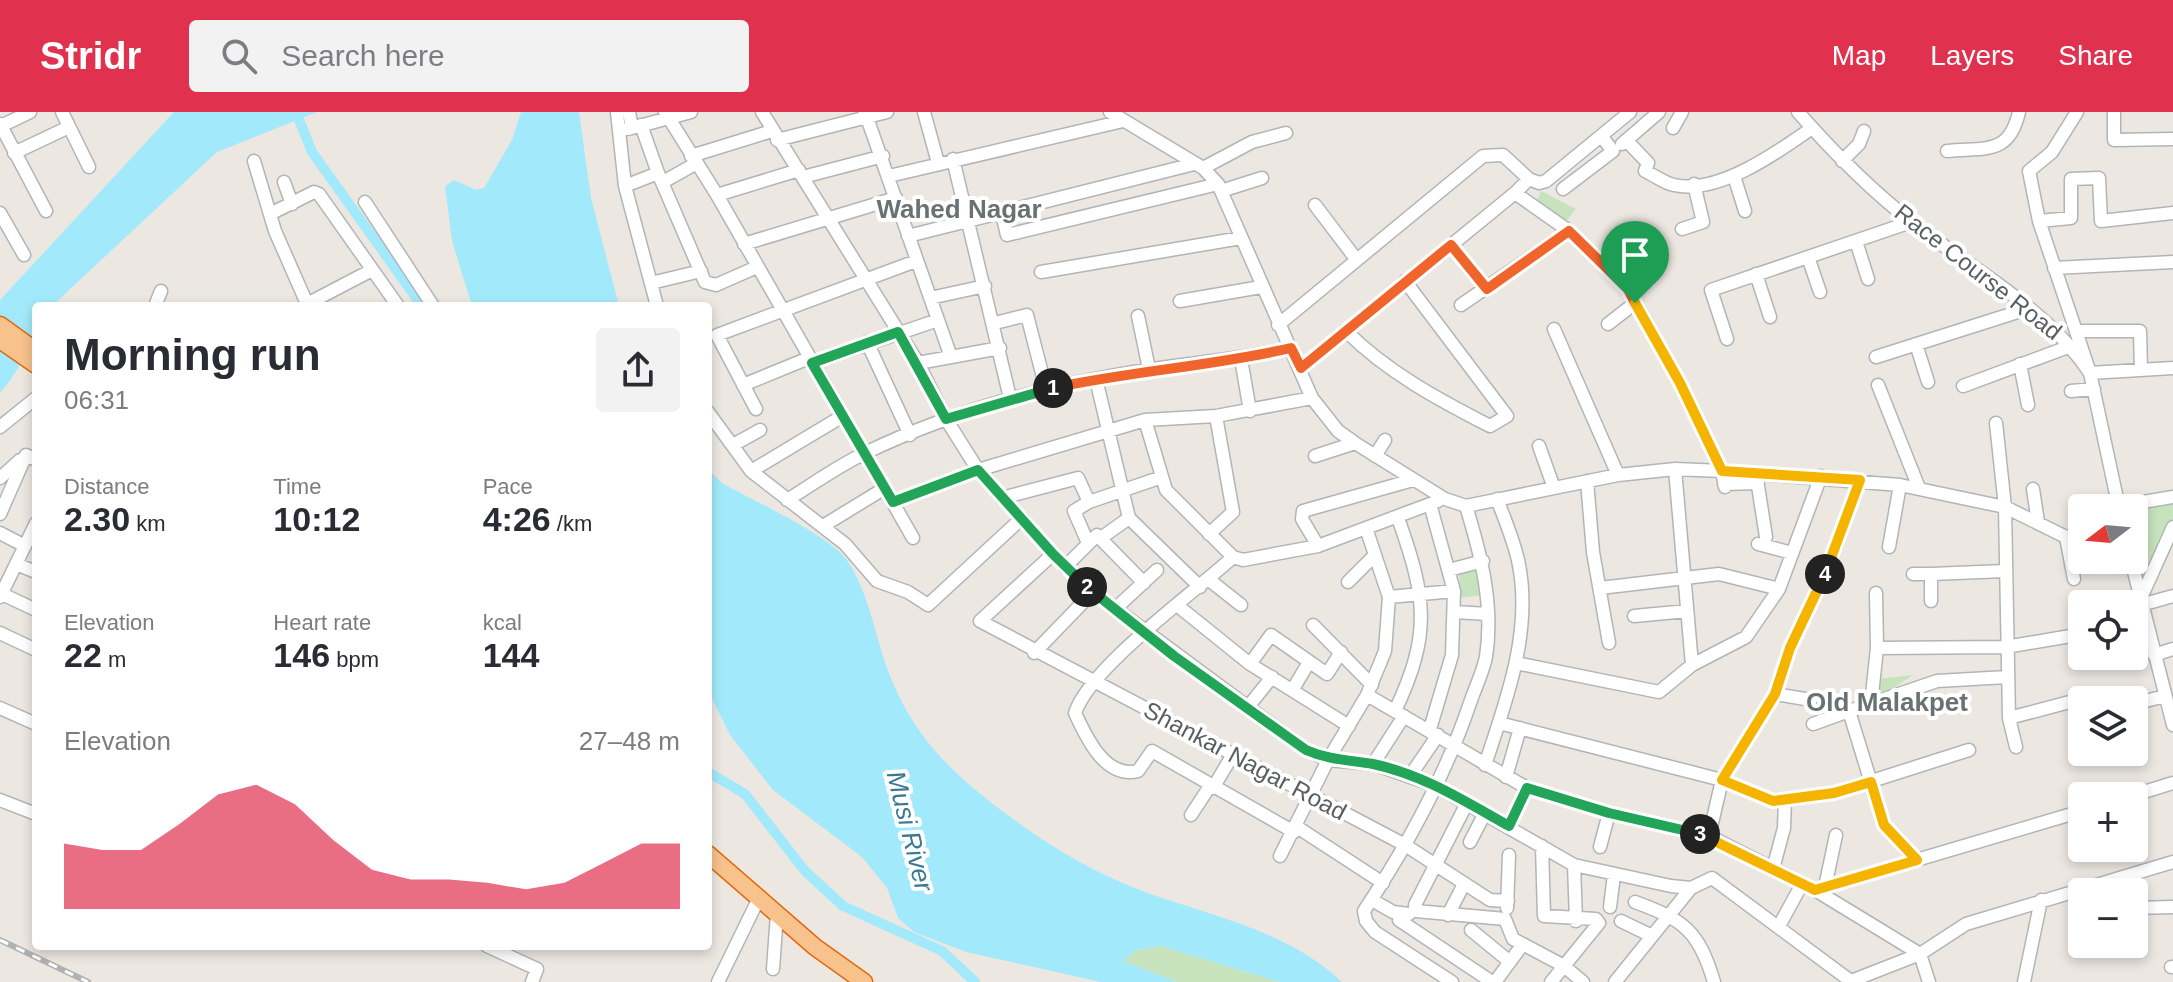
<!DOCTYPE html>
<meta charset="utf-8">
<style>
body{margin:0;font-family:Helvetica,sans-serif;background:#f2f2f3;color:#2b2b33;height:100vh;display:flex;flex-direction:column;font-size:30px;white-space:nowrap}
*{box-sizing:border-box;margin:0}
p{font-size:26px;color:#7c7c81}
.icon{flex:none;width:44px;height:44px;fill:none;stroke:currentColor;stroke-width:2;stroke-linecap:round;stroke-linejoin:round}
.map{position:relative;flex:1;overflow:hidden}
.drawer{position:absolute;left:32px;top:190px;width:680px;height:648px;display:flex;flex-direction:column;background:#fff;border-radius:8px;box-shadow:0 4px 12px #0003}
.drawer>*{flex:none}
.needle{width:52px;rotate:254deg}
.controls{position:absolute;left:2068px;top:382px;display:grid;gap:16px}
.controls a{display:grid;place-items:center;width:80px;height:80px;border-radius:8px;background:#fff;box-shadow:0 4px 12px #0003;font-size:40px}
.pin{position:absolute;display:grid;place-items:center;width:68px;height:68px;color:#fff;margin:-82px -34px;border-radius:50% 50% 50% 0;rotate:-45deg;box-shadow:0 0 8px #0007}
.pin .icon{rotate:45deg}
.km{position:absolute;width:40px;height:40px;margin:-20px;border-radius:50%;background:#222;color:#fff;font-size:22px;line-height:40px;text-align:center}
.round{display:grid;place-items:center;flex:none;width:84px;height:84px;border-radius:8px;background:#f2f2f3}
.headline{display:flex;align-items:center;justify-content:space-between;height:136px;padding:0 32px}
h1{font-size:44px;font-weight:700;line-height:60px}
.figures{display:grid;grid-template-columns:repeat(3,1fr);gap:12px;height:136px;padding:8px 32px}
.figures div{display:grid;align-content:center}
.figures b{font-size:34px;font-weight:700}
.figures small{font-size:22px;font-weight:400}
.figures p{font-size:22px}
.chart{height:224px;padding:16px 32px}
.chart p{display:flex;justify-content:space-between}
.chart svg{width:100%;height:144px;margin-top:8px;fill:#e0324f;opacity:.7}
header{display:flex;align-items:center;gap:48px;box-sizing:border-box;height:112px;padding:0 40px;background:#e0324f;color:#fff}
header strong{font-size:38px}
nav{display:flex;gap:44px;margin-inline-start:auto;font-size:28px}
.search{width:560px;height:72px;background:#f2f2f3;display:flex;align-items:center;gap:20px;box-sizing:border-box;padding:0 28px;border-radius:8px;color:#7c7c81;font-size:30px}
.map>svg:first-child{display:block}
</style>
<header>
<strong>Stridr</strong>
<div class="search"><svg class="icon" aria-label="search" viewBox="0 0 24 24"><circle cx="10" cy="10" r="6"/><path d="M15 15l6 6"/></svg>Search here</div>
<nav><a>Map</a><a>Layers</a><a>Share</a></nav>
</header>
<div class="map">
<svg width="2173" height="870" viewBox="0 0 2173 870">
<rect width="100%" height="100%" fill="#ece7e1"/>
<path fill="#c7e3be" d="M1541 79 1576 97 1565 110 1536 90Z
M2173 387V412L2145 465H2141L2134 440V396Z
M1477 453 1482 483 1460 486 1459 459Z
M1913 563 1880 585 1878 567Z
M1161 834 1279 870H1177L1123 849 1136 838Z"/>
<path fill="#a2eafb" d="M174 0H317L217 40 52 194H36C36 228 22 255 0 281V188Z
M521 0H579L591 86 619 194H472L452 129 445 74 454 68 476 78 484 76 512 28Z
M708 357 722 371C753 389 831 423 849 451 866 478 873 511 882 541 899 596 927 637 971 674 1021 716 1079 755 1140 778 1209 804 1286 817 1342 870H1279L1161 834 1136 838 1123 849 1177 870H1101L966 840 914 820 898 806 887 776 862 745 773 678 730 623 708 579Z"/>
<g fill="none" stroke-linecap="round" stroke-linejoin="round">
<path stroke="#a2eafb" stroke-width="10" d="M296 0 312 40 422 194
M708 660 745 682 805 759 843 794 942 839 975 870"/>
<g stroke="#b1b5b8" stroke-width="15">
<path id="minor" d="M62 0 89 55
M617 0 625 74 657 194
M665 0 717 83 913 426
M762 0 918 251 946 307 978 358 1053 442 1093 480 1306 638 1328 648 1373 652 1436 674 1574 753 1671 774 1691 776 1712 766 1852 870
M865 0 951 245
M924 0 938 51
M1110 0 1203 56 1218 72 1312 286 1338 319 1355 331 1445 387 1466 394 1618 363 1675 357 1722 359 1900 373 2005 395 2066 425 2082 423
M1798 0C1833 40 1871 78 1913 111 1973 158 2048 197 2090 261L2119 396
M2077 0 2052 40 2029 59 2039 109 2090 261 2173 256
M2114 0V28L2173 27
M0 12 46 99
M641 13 658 61 705 170 716 173 757 155
M1 14 30 0
M632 16 691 0
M1673 16 1682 0
M627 17 632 16 629 0
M777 28 887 0
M1626 28 1648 51 1645 59C1654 63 1664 71 1674 73 1718 83 1778 40 1812 16
M1622 32 1659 0
M1947 39C1985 35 2009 44 2019 0
M14 41 69 15
M691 44 772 19
M953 47 1010 286
M254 49 275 119 308 194
M1842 49 1859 32 1864 19
M1203 56 1252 30 1286 21
M889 64 1123 9
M1734 64 1745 99
M803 65 883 44
M1529 67 1539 71 1546 69 1630 0
M284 70 292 92
M663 70 695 52
M625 74 658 61
M1563 77 1613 39 1601 24
M1221 79 1262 66
M717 83 799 58
M365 90 433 194
M1315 93 1356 147
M0 101 24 143
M272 101 314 80 319 82 398 194
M1002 102 1007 123 1218 72
M2039 109 2071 106V67L2099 66 2101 109 2173 101
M1682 117 1703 110 1694 72
M908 124 1194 52
M1856 129 1868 167
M744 132 896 86
M1451 133 1487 177
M1808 145 1820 180
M2054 156 2173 150
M1041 160 1241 126
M1756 162 1770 205
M651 171 701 159
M930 186 985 174
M1180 189 1261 175
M307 192 372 158
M1461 193 1569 119
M155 194 161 179
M1138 204 1149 257
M995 211 1027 203 1046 277
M1608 212 1635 191
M1278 213 1483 44 1503 43 1529 67 1515 81
M1554 217 1618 363
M1346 219C1387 260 1439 288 1490 314L1507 304 1405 169
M2079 219H2140L2141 258
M1727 227 1711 178 1911 110
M867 230 910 323
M1916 232 1928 270
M1876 245 2027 197
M1241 247 1250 299
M812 251 938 208
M918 251 1000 236
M2020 252 2028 293
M1301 256 1515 81 1569 119 1628 177 1680 271 1722 359 1725 375
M1096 267 1129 406
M743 273 809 246
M1878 273 1919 376
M1963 274 2071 234
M2071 279 2094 277
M756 297 717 223 916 149
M708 300 751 359 845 432 877 469 908 480 928 493 1022 406
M1145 308 1166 378 1233 445C1194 481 1090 555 1075 601 1086 625 1105 667 1138 659L1152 639 1294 720
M1996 311 2005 395 2009 606 2016 635
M0 315 36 286
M733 333 760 318
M1539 334 1554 376
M1315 344 1355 331
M1375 344 1385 328
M1675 357 1692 553
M751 359 841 305
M1756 361 1766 425
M0 366 20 348
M1587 369 1593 440 1609 531
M1724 372 1758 371
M2033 377 2038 410
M1002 386 1078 366 1089 390 1162 365
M787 388C813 372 838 354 865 341 954 298 1050 273 1146 258 1195 250 1243 247 1291 236
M893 390 978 358 1145 308 1216 304 1312 286
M2119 394 2173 385
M0 402 26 343 36 348
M823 414 885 376
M0 421 25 434
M1209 422 1233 400 1216 304
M2066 425 2074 467
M1101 426 1129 406 1200 475
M1088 431 1074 399 1089 390
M1758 432 1792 441
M1318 434 1302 407 1303 399 1413 368
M1889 435 1900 373
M1053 442 980 509 1405 733 1490 788 1508 789
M1233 445 1243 448 1318 434 1438 389
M2131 448 2173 613
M16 452 36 460
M1065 455 1097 423 1144 471
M1449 458 1483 449
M1913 462H1931V489
M1931 462 2005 459
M1208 467 1241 493
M1348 470 1375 443
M1600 476 1719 462 1779 477
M2 482 36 498
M0 485 36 411
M1389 485 1454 479
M2140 488 2173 415
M2141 493 2173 484
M1178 494 1250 552 1349 614
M1116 496 1157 458
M1454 500 1488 502
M1634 504 1687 499
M1313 513 1372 573
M0 521 36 538
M1877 536 2006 535 2082 522
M1034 541 1093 480
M2154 543 2173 537
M1516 551 1659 580 1692 553 1746 525 1779 477 1821 364
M1250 552 1271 523 1327 562 1341 540
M1293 577 1309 550
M1775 582 1811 588
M1367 583 1527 676 1609 701 1709 724 1815 778 1920 842 1929 870
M1871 592 1877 536 1876 481
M2134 592 2165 584
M0 596 36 612
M1247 596 1272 565
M1395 599C1432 521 1426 485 1398 406
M2009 606 2096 583
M1499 611 1722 668 1773 689 1834 681 1969 638
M1813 612 1849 599
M1430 617 1452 543 1454 479 1430 392
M1373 652 1404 604
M1485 653C1506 589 1532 521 1519 453 1515 431 1505 408 1497 387
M1410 664 1438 623
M1506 665 1520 616
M1213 676 1232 644
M2131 684 2173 671
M0 688 36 702
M1467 691 1415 793 1416 799 1505 807 1513 827 1564 854 1583 870
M1191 703 1210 674
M1509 714 1527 676
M1297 715 1383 771
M1709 724 1722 668 1775 582 1790 536 1829 453 1860 368
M1470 730 1485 701
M1542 734 1544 804 1596 807 1599 811 1551 870
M1600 735 1609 701
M1280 744 1328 648 1367 583 1385 539 1389 485 1366 416
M1917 748 1884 713 1849 599 1937 569 2007 565
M1574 753 1576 809
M1773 757 1784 716 1785 688
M1825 775 1836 723
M1815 778 2082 699
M1372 788 1393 800 1409 802
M1635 790C1684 808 1699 819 1714 870
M1610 795 1614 763
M1507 796 1509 743
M2134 796 2173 795
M1448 803 1464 772
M1399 808 1492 870
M1621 809 1652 824
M1779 814 1802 772
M1471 818 1510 850
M487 834 537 857 532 870
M2171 855H2173
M773 857 777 802
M1851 869 1920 842 1966 812 2173 750
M718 870 759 786
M1452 870 1375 820 1366 809 1364 799C1407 734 1445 665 1470 591 1475 576 1483 560 1486 545 1494 493 1481 443 1466 394
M1495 870 1523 832
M1615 870 1691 776
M2024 870 2041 788"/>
</g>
<g stroke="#e16a0b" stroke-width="19">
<path id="highway" d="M0 213 36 239
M0 228 36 253
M708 742 815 835 864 870"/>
</g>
<use href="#minor" stroke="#fff" stroke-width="12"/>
<use href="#highway" stroke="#f7c28c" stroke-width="16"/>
<g stroke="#b0b1b1" stroke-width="6">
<path id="rail" d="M0 828 88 870"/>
</g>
<use href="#rail" stroke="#fff" stroke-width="3" stroke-dasharray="9" stroke-linecap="butt"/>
</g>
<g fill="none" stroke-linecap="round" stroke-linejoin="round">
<g stroke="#fff" stroke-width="16">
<path id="split-1" d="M1053 276C1132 259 1213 254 1291 236L1301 256 1451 133 1487 177 1569 119 1628 177 1635 191"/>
</g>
<g stroke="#fff" stroke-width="16">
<path id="split-2" d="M1053 276 946 307 898 220 812 251 893 390 978 358 1053 442 1087 475"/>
</g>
<g stroke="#fff" stroke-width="16">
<path id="split-3" d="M1087 475 1174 544 1306 638C1329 648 1349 648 1373 652 1422 662 1466 690 1509 714L1527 676 1609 701 1700 722"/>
</g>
<g stroke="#fff" stroke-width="16">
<path id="split-4" d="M1700 722 1815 778 1917 748 1884 713 1871 670 1834 681 1773 689 1722 668 1775 582 1790 536 1825 462"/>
</g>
<g stroke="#fff" stroke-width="16">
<path id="split-5" d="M1635 191 1680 271 1722 359 1860 368 1825 462"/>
</g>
<use href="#split-1" stroke="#f0652b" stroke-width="10"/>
<use href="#split-2" stroke="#22a559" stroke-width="10"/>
<use href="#split-3" stroke="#22a559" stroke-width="10"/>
<use href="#split-4" stroke="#f5b400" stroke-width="10"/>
<use href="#split-5" stroke="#f5b400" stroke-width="10"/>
</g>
<g text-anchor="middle" stroke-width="8" stroke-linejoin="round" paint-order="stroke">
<g font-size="24" fill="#595f61" stroke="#fff">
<text transform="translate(1978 160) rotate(38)" y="8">Race Course Road</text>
<text transform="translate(1245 649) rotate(28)" y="8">Shankar Nagar Road</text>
</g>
<g font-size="26" font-weight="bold" fill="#6a7173" stroke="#fff">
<text x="959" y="106">Wahed Nagar</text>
<text x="1887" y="599">Old Malakpet</text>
</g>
<g font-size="26" font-style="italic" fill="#397991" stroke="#fff">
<text transform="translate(910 719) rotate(76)" y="9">Musi River</text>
</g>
</g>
</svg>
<div class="controls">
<a><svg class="needle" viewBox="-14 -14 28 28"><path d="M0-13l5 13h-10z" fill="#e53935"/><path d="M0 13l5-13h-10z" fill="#7c7c81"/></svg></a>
<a><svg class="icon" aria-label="locate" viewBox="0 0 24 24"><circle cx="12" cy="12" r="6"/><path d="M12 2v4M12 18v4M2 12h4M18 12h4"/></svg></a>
<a><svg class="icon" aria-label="layers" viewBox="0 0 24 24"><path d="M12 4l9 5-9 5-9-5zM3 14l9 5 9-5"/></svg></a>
<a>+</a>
<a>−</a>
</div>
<div class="pin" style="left:1635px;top:191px;background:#1e9e55"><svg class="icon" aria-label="arrive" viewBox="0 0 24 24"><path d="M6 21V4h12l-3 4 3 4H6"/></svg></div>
<b class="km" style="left:1053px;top:276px">1</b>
<b class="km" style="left:1087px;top:475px">2</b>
<b class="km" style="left:1700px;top:722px">3</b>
<b class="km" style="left:1825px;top:462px">4</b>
<section class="drawer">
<div class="headline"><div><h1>Morning run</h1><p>06:31</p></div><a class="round"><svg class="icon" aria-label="share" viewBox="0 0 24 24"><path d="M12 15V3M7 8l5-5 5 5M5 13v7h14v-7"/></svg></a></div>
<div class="figures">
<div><p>Distance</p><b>2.30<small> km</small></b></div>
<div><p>Time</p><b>10:12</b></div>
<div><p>Pace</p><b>4:26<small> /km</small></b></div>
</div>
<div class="figures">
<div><p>Elevation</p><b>22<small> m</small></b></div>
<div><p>Heart rate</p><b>146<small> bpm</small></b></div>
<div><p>kcal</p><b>144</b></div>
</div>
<div class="chart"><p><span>Elevation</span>27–48 m</p>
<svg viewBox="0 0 160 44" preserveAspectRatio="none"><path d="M0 44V24L10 26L20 26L30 18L40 9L50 6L60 12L70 23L80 32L90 35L100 35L110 36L120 38L130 36L140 30L150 24L160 24V44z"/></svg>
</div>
</section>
</div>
